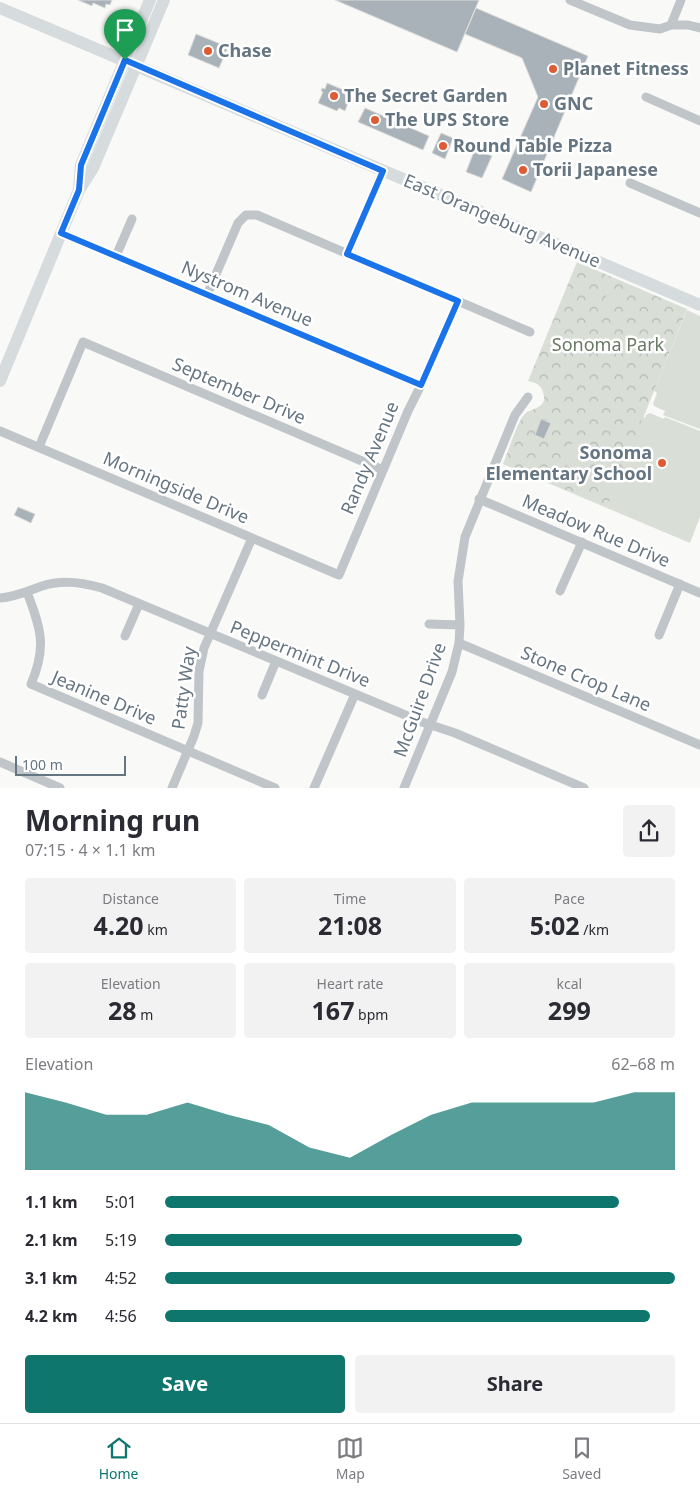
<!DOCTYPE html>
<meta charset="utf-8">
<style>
body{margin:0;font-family:"Noto Sans",sans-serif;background:#f2f2f3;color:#2b2b33;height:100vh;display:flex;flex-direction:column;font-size:19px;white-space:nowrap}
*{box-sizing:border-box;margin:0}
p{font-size:16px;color:#7c7c81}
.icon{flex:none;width:28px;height:28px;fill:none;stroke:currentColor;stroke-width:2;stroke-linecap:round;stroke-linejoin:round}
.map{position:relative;height:788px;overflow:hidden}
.panel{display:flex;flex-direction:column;background:#fff;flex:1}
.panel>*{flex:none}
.scale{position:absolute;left:15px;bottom:12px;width:111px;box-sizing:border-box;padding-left:5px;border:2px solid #657581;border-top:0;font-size:14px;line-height:18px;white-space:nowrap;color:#657581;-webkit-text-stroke:4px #fff;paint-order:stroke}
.pin{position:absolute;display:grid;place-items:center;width:42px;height:42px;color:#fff;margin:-51px -21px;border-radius:50% 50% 50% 0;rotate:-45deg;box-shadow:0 0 5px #0007}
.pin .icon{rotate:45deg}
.round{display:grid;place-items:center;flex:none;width:52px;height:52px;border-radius:5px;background:#f2f2f3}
.overview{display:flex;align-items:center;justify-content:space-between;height:85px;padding:0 25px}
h1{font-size:28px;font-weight:700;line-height:38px}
.metrics{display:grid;grid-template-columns:repeat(3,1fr);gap:8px;height:85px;padding:5px 25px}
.metrics div{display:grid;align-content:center;border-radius:5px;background:#f2f2f3;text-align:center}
.metrics b{font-size:25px;font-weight:700}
.metrics small{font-size:14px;font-weight:400}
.metrics p{font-size:14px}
.chart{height:140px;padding:10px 25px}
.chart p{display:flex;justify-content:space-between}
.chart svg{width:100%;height:90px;margin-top:5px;fill:#0f766e;opacity:.7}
.primary-button{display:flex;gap:10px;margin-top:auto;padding:10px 25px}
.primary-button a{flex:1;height:58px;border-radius:5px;background:#0f766e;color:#fff;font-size:20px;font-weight:700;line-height:58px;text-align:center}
.primary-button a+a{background:#f2f2f3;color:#2b2b33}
ul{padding:0 25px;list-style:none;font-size:16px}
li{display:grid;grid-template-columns:80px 60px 1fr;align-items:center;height:38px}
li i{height:12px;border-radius:6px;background:#0f766e}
.tab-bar{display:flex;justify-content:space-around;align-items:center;height:70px;border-top:1px solid #e1e1e2;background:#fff;font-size:14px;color:#7c7c81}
.tab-bar a{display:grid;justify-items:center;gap:2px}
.tab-bar .current{color:#0f766e}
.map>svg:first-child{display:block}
</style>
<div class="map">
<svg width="700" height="788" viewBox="0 0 700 788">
<defs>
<pattern id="park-crowns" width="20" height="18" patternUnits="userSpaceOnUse" patternTransform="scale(1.25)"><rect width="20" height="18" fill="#d9ded6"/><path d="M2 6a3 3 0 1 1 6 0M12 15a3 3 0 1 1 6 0" fill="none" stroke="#b4b9b3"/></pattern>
</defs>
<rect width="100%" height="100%" fill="#f9f9f7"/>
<path fill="url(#park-crowns)" d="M577 262 687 309 607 508 503 464C508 452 516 426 523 416 529 407 549 410 543 392 541 385 535 382 528 381Z"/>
<path fill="#d9ded6" d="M607 294 618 299 611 317 599 312Z
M687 310 700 316V429L663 415 665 411 654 406 653 404 657 393 654 391Z
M650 413 664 419 665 417 700 431V517L690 543 607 508 643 417 645 418 646 415Z
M574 438 590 444 579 470 563 464Z"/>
<path fill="#a9b2b8" stroke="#dbdbd9" d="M78 0H112L110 5 106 4 105 8 93 3 92 6Z
M335 0H479L457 52Z
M476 8 588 56 531 192 502 179 538 97 522 58 465 34Z
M196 34 228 47 219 68 188 55Z
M327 83 346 91 345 95 350 98 345 111 339 108 337 111 318 103 323 92 321 91 322 88 325 89Z
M365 108 429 136 423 150 358 122Z
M441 133 453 138 445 159 432 153Z
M475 149 492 156 482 178 466 172Z
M541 419 551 423 544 439 535 435Z
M18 507 35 514 31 523 14 515Z"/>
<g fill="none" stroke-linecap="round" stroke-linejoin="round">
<path stroke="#c0c5c9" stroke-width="9" d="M570 0 630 25 660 29 671 25H688L700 28
M671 25 681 0
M646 97 700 121
M630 183 700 213
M61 233 421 385
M347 254 383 171
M116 256 132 219
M207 295 238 223 246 215H257L530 332
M0 431 339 575 408 411 421 385 458 301
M39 447 83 342 383 470
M479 499 700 593
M560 591 582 542
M27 592C41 629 47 647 31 684L275 788
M0 598C15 597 28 591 42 586 62 579 82 582 102 588L422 722 455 733 584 788
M429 624 460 625
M659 635 680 584
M125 636 139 604
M459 643 700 745
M262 695 276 661
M0 762 60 788
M172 788 194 736 198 723 199 671 204 648 252 538
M314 788 355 694
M404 788 452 672 459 643 460 625 458 581 465 537 515 415 528 397"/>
<path stroke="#d6dbde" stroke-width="12" d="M0 8 700 305
M79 189 81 165 150 0
M0 381 79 190 93 168 164 0"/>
</g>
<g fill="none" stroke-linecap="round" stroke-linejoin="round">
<g stroke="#fff" stroke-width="10">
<path id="route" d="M125 60 383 171 347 254 458 301 421 385 61 233 79 190 81 165Z"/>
</g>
<use href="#route" stroke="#1a73e8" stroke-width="6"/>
</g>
<g fill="#de5b33" stroke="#fff" stroke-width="2">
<circle cx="208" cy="51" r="5"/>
<circle cx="553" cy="69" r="5"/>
<circle cx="334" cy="96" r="5"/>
<circle cx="544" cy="104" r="5"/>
<circle cx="375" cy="120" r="5"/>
<circle cx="443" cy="146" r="5"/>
<circle cx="523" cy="170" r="5"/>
<circle cx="662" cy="463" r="5"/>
</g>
<g text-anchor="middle" stroke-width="5" stroke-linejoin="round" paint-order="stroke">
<g font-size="18" font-weight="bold" fill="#657581" stroke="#fff" text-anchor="start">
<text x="218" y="57">Chase</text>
<text x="563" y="75">Planet Fitness</text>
<text x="344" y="102">The Secret Garden</text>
<text x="554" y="110">GNC</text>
<text x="385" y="126">The UPS Store</text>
<text x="453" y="152">Round Table Pizza</text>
<text x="533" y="176">Torii Japanese</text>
<text x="652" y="459" text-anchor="end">Sonoma<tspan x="652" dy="21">Elementary School</tspan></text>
</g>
<g font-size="18" fill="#657581" stroke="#fff">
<text transform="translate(502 221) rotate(23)" y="6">East Orangeburg Avenue</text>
<text transform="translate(247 294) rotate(23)" y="6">Nystrom Avenue</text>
<text transform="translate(239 391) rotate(23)" y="6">September Drive</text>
<text transform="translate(370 458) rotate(-67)" y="6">Randy Avenue</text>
<text transform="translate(176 488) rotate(23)" y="6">Morningside Drive</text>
<text transform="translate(596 531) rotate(23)" y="6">Meadow Rue Drive</text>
<text transform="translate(300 654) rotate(22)" y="6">Peppermint Drive</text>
<text transform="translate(586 679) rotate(23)" y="6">Stone Crop Lane</text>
<text transform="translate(184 688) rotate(-82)" y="6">Patty Way</text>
<text transform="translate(104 698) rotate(23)" y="6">Jeanine Drive</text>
<text transform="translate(420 700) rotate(-70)" y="6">McGuire Drive</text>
</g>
<g font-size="18" fill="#687964" stroke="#fff">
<text x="608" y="351">Sonoma Park</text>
</g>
</g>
</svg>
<div class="scale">100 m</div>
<div class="pin" style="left:125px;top:60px;background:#1e9e55"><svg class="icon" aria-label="arrive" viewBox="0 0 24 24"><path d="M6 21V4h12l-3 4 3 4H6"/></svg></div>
</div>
<section class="panel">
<div class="overview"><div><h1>Morning run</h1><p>07:15 · 4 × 1.1 km</p></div><a class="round"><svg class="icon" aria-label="share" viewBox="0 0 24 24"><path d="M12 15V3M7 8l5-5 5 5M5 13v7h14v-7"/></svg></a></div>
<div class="metrics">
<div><p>Distance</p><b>4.20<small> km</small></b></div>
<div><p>Time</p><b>21:08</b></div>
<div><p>Pace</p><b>5:02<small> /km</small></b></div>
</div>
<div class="metrics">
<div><p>Elevation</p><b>28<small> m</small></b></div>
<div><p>Heart rate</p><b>167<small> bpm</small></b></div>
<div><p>kcal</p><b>299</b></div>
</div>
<div class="chart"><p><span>Elevation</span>62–68 m</p>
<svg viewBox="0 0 160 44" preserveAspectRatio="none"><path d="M0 44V6L10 11L20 17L30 17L40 11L50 17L60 22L70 33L80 38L90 27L100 17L110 11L120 11L130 11L140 11L150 6L160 6V44z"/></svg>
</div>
<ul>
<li><b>1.1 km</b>5:01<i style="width:89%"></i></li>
<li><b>2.1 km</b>5:19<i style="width:70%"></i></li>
<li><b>3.1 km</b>4:52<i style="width:100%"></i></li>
<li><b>4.2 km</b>4:56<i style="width:95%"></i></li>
</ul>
<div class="primary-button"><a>Save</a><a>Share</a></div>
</section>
<nav class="tab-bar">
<a class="current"><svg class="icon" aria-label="home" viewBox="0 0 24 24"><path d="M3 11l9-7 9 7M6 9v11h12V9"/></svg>Home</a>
<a><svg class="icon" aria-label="map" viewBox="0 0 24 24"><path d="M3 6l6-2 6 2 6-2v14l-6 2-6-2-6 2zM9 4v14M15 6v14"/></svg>Map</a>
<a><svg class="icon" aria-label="saved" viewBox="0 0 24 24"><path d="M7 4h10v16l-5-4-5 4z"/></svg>Saved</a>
</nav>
